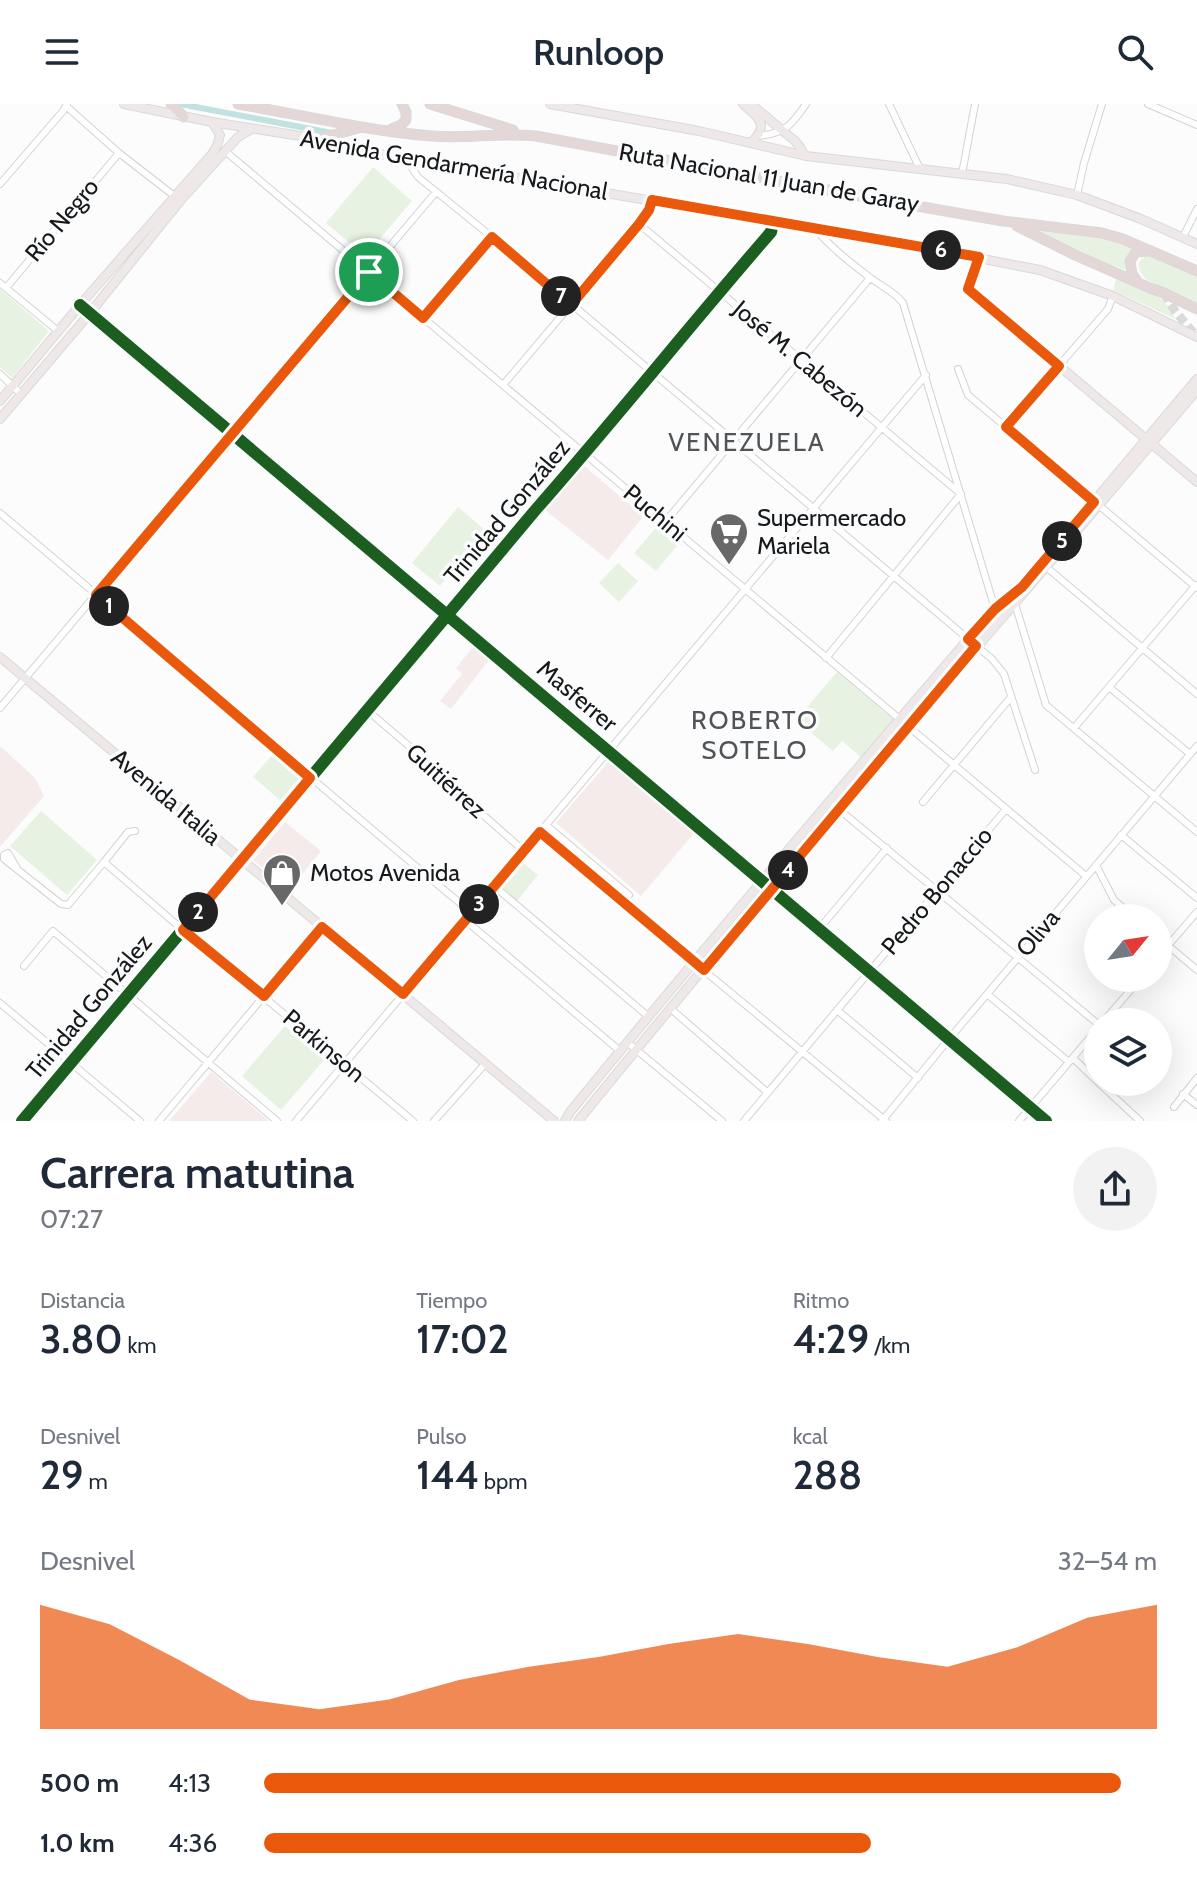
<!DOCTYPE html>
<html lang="es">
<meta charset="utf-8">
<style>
body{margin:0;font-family:Cabin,sans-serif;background:#f2f2f3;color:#1f2937;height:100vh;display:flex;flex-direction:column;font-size:30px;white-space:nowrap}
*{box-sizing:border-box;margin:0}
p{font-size:26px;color:#747a83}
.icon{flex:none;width:44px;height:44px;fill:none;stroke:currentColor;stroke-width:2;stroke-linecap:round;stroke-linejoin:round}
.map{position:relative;height:1017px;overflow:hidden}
.sheet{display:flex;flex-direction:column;background:#fff;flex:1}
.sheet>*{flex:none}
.needle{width:52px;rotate:60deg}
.fabs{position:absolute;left:1084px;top:800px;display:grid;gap:16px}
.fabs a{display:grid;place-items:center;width:88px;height:88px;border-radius:50%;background:#fff;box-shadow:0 8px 32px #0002;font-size:40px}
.pin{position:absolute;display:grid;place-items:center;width:68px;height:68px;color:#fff;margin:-34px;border:4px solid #fff;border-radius:50%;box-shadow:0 2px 8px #0007}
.km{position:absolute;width:40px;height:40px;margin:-20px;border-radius:50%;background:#222;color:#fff;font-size:22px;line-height:40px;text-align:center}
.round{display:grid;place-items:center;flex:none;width:84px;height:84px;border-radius:42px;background:#f2f2f3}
.head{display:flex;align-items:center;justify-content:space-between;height:136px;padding:0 40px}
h1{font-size:44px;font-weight:600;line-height:60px}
.metrics{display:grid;grid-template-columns:repeat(3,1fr);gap:12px;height:136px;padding:8px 40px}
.metrics div{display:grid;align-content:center}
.metrics b{font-size:40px;font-weight:600}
.metrics small{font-size:22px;font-weight:400}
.metrics p{font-size:22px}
.chart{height:224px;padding:16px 40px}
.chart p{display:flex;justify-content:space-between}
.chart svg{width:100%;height:144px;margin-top:8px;fill:#ea580c;opacity:.7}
ul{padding:0 40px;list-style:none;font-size:26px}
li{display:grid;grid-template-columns:128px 96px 1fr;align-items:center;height:60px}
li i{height:20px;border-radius:10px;background:#ea580c}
header{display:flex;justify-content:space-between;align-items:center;height:104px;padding:0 40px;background:#fff;font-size:36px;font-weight:600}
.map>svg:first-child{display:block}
</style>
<header><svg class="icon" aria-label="menu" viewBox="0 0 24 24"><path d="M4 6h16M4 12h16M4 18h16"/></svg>Runloop<svg class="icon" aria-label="search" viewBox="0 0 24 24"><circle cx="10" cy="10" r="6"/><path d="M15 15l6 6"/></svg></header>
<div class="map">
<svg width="1197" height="1017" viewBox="0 0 1197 1017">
<rect width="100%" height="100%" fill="#fcfcfc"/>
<path fill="#f4ebea" d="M583 361 641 410 642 414 608 456 545 406Z
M473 543 489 556 451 605 440 597 462 570 456 564Z
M0 642 35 674 44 692 0 743Z
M610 656 695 728 641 792 556 719Z
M285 718 321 747 289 786 253 756Z
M211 968 269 1017H169Z"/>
<path fill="#e7f2e2" d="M373 63 412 97 365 152 326 119Z
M1043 125 1105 132 1134 143 1126 153 1125 166 1074 146 1046 131 1042 128Z
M1152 150 1197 171V201L1147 176C1135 164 1135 155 1152 150Z
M1117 173C1144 184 1163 187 1175 215L1113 186Z
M0 185 49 227 12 274 0 263Z
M458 403 498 437 485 451 472 441 440 482 412 459Z
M656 424 677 442 656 467 634 449Z
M618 459 638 477 619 498 599 479Z
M837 568 894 616 862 654 842 637 833 647 796 616Z
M273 650 302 675 282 698 253 673Z
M41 707 97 756 67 791 10 742Z
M520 757 538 771 517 797 499 782Z
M285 922 324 956 281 1006 242 972Z"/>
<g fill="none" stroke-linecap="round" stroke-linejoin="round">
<path stroke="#c2e2e2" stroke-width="6" d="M180 0 332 29"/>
<path stroke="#dadada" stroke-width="9" stroke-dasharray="9 4.5" stroke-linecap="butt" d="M1164 189 1175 207 1196 232"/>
<g stroke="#d3d3d4" stroke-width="8">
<path id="minor" d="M889 0 919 63
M1148 0 1197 21
M66 2 119 49 177 94
M759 32C785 29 792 21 806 0
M225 47 1086 772
M406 55 418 73 492 133 992 555 1004 570 1035 666
M962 70 975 0
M0 80 63 7 67 0
M1077 91 1084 59 1102 0
M639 120 961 390 826 554
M815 125C830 142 849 158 868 172 880 182 893 186 903 199L995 505
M1183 133 1197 105
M0 179 58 227
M6 184 119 49
M80 201 1046 1017
M423 214 492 133
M958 265 968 291 1197 484
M0 270 21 290
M503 281 639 120 649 106 652 96
M1006 323 1108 205 1113 192
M0 409C158 541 313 678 472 809
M665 418 870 174
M1045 462 1197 590
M1015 500 1046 601 1197 728
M1109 583 1190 650
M0 604 436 88
M367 606 438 667 447 679 524 747
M1074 624 1196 481
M830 698 1098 920
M923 698 1011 593
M546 721 629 791 622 799
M540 728 632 807 886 1017
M1121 731 1197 794
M104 758 128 728 135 727
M1096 761 1114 796 1135 814
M18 766 8 749 4 751V755L61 800 68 801 104 758 183 826 413 1017
M494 782 649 913
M465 816 620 947
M819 825 887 744
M1158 833 1197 866
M1158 853 1197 808
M24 862 53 827 277 1017
M987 890 1069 958
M0 899 140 1017
M671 905 767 988
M837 906 918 974
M1103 918 1141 874
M627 938 722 1017
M1073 954 1098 978
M1098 978 1140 1017
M1183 990 1197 1001
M1174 1003 1197 974
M22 1017 538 403C617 313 692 219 771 128L773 118
M159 1017 322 823
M296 1017 926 271
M434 1017 485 960
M744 1017 1006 705
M882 1017 949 935 1197 642
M1019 1017 1098 924"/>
</g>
<g stroke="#d9d9d9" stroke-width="10">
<path id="major" d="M124 0 212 18 319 35 349 44 406 55 900 139 1040 166 1113 192 1197 233
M550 0 699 27 806 52 1007 75 1077 91 1141 115 1197 140
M743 0C758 13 771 22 750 39
M751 0 795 37 800 43 804 51
M979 153 968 185 1197 378
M0 297 80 201 212 50 217 42 220 31 212 18
M0 315 90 209 180 97 238 33 250 26
M0 553 554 1017
M565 1017 570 1008C707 840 847 676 988 512L1022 483 1197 275
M578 1017C779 769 991 529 1197 286"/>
</g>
<g stroke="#d9d9d9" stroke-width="11">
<path id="highway" d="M171 0 184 13
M238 0C302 11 367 27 432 32 467 35 500 28 536 32L865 93 1003 117 1102 129 1123 135 1197 167
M430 0 513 26
M391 25 401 21 406 16V8L402 0
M319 35 362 23
M1017 122 1075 151 1150 184 1164 189 1197 205
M1137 177 1132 170 1130 157 1136 148 1148 147"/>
</g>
<use href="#minor" stroke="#fff" stroke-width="6"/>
<use href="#major" stroke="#efe8e8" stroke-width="8"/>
<use href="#highway" stroke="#e4d7d7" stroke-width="9"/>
<g stroke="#fbfcfd" stroke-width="17">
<path id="cycleway" d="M80 201 1046 1017
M22 1017 538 403C617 313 692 219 771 128L773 118"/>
</g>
<use href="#cycleway" stroke="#1b5e20" stroke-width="12"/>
</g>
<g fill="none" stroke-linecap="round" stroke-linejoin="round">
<g stroke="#fff" stroke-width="16">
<path id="route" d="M652 96 979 153 968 185 1059 262 1006 323 1094 398 1022 483 995 505 968 535 976 542 704 866 540 728 403 890 322 823 264 892 183 826 310 674 96 491 369 168 423 214 492 133 571 201 639 120 649 106Z"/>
</g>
<use href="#route" stroke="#ea580c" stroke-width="10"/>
</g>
<defs>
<g id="supermarket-pin" transform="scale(2)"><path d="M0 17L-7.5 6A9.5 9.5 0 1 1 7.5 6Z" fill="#686868" stroke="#fbfcfd"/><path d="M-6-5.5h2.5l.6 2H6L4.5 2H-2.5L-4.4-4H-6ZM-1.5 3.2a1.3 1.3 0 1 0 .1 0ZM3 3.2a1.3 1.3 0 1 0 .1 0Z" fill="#fff"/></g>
<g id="shop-pin" transform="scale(2)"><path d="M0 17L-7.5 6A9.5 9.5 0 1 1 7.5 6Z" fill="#686868" stroke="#fbfcfd"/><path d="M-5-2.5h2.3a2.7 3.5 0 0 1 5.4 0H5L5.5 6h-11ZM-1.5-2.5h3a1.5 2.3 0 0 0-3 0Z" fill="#fff"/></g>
</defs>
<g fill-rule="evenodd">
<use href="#supermarket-pin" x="729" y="428"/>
<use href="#shop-pin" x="282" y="769"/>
</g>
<g text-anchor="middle" stroke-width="7" stroke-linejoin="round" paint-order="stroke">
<g font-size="24" fill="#181819" stroke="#fbfcfd">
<text transform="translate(454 61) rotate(10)" y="8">Avenida Gendarmería Nacional</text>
<text transform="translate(769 74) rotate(10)" y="8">Ruta Nacional 11 Juan de Garay</text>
<text transform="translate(62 116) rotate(-50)" y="8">Río Negro</text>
<text transform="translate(800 255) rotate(40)" y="8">José M. Cabezón</text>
<text transform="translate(507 408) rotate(-50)" y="8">Trinidad González</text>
<text transform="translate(655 409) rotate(40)" y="8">Puchini</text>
<text transform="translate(577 592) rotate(40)" y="8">Masferrer</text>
<text transform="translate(446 677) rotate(42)" y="8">Guitiérrez</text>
<text transform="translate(166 693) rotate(40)" y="8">Avenida Italia</text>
<text transform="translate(937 787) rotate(-50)" y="8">Pedro Bonaccio</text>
<text transform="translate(1038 829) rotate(-50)" y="8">Oliva</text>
<text transform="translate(89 903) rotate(-50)" y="8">Trinidad González</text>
<text transform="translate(324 942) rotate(40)" y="8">Parkinson</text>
</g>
<g font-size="24" fill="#181819" stroke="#fbfcfd" text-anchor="start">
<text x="757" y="422">Supermercado<tspan x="757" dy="28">Mariela</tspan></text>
<text x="310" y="777">Motos Avenida</text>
</g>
<g font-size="26" letter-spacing="2" fill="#535355" stroke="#fbfcfd">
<text x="747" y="347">VENEZUELA</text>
<text x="755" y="625">ROBERTO<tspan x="755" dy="30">SOTELO</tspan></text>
</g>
</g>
</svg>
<div class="fabs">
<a><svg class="needle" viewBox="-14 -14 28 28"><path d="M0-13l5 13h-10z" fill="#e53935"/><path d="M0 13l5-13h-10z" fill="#747a83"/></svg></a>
<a><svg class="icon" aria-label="layers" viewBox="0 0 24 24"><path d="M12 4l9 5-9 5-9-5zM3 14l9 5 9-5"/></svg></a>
</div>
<div class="pin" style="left:369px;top:168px;background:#1e9e55"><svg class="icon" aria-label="arrive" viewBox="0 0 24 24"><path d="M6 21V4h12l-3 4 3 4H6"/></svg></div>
<b class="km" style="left:109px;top:502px">1</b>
<b class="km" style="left:198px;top:808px">2</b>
<b class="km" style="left:479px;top:800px">3</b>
<b class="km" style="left:788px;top:766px">4</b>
<b class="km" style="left:1062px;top:437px">5</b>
<b class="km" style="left:941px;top:146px">6</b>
<b class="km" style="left:561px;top:192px">7</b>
</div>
<section class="sheet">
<div class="head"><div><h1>Carrera matutina</h1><p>07:27</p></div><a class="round"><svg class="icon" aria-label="share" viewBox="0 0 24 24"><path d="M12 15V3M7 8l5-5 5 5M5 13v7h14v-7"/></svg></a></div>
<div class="metrics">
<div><p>Distancia</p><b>3.80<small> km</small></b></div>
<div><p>Tiempo</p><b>17:02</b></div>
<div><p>Ritmo</p><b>4:29<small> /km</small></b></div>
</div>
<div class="metrics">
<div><p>Desnivel</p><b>29<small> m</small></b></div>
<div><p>Pulso</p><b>144<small> bpm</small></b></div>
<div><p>kcal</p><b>288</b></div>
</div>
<div class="chart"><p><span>Desnivel</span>32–54 m</p>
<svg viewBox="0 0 160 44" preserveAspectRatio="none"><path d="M0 44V6L10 12L20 23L30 35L40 38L50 35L60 29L70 25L80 22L90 18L100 15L110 18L120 22L130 25L140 19L150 10L160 6V44z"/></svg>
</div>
<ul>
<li><b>500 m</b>4:13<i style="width:96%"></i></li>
<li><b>1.0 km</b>4:36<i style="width:68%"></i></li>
</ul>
</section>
